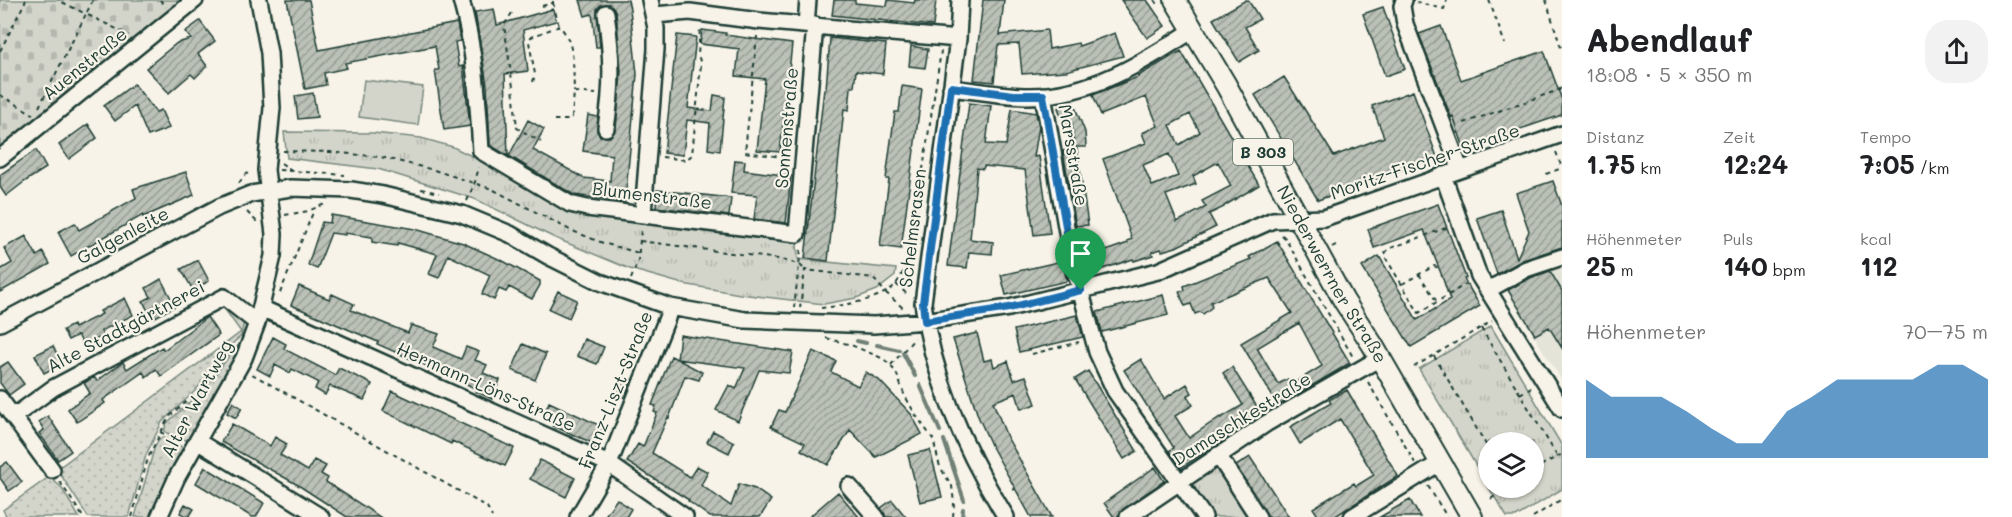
<!DOCTYPE html>
<html lang="de">
<meta charset="utf-8">
<style>
body{margin:0;font-family:Mali,sans-serif;background:#f2f2f2;color:#202124;height:100vh;display:flex;flex-direction:column;font-size:22px;white-space:nowrap}
*{box-sizing:border-box;margin:0}
p{font-size:20px;color:#757577}
.icon{flex:none;width:33px;height:33px;fill:none;stroke:currentColor;stroke-width:2;stroke-linecap:round;stroke-linejoin:round}
.map{position:relative;flex:1;overflow:hidden}
.details{display:flex;flex-direction:column;background:#fff;width:450px}
.details>*{flex:none}
.fabs{position:absolute;left:1478px;top:432px;display:grid;gap:12px}
.fabs a{display:grid;place-items:center;width:66px;height:66px;border-radius:50%;background:#fff;box-shadow:0 2px 4px #0004;font-size:30px}
.pin{position:absolute;display:grid;place-items:center;width:51px;height:51px;color:#fff;margin:-62px -26px;border-radius:50% 50% 50% 0;rotate:-45deg;box-shadow:0 0 6px #0007}
.pin .icon{rotate:45deg}
.round{display:grid;place-items:center;flex:none;width:63px;height:63px;border-radius:24px;background:#f2f2f2}
.head{display:flex;align-items:center;justify-content:space-between;height:102px;padding:0 24px}
h1{font-size:33px;font-weight:700;line-height:45px}
.figures{display:grid;grid-template-columns:repeat(3,1fr);gap:9px;height:102px;padding:6px 24px}
.figures div{display:grid;align-content:center}
.figures b{font-size:26px;font-weight:700}
.figures small{font-size:16px;font-weight:400}
.figures p{font-size:16px}
.chart{height:168px;padding:12px 24px}
.chart p{display:flex;justify-content:space-between}
.chart svg{width:100%;height:108px;margin-top:6px;fill:#1f6fb2;opacity:.7}
main{display:flex;flex:1;min-height:0}
.map>svg:first-child{display:block}
</style>
<main>
<div class="map">
<svg width="1562" height="517" viewBox="0 0 1562 517">
<defs>
<pattern id="grass-dots" width="8" height="8" patternUnits="userSpaceOnUse" patternTransform="scale(1.5)"><rect width="8" height="8" fill="#d3d5ca"/><path d="M2 2h.1M6 6h.1" fill="none" stroke="#b5b8ae" stroke-width="1.8" stroke-linecap="round"/></pattern>
<pattern id="cemetery-stones" width="16" height="16" patternUnits="userSpaceOnUse" patternTransform="scale(1.5)"><rect width="16" height="16" fill="#d3d5ca"/><path d="M2 7V4a2 2 0 0 1 4 0v3zM10 15v-3a2 2 0 0 1 4 0v3z" fill="#b5b8ae"/></pattern>
<pattern id="park-tufts" width="24" height="20" patternUnits="userSpaceOnUse" patternTransform="scale(1.5)"><rect width="24" height="20" fill="#d3d5ca"/><path d="M3 7l-1-3M5 7V3M7 7l1-3M15 17l-1-3M17 17v-4M19 17l1-3" fill="none" stroke="#b5b8ae"/></pattern>
<pattern id="building-hatch" width="6" height="6" patternUnits="userSpaceOnUse" patternTransform="scale(1.5)"><rect width="6" height="6" fill="#bbc1b6"/><path d="M-1 1l2-2M0 6l6-6M5 7l2-2" fill="none" stroke="#979e95"/></pattern>
</defs>
<rect width="100%" height="100%" fill="#f7f3e8"/>
<filter id="ink" filterUnits="userSpaceOnUse"><feTurbulence type="fractalNoise" baseFrequency=".0167" numOctaves="2"/><feDisplacementMap in="SourceGraphic" scale="12" xChannelSelector="R" yChannelSelector="G"/><feConvolveMatrix kernelMatrix="1 2 1 2 8 2 1 2 1" color-interpolation-filters="sRGB"/></filter>
<g filter="url(#ink)">
<path fill="#e5e4d9" d="M1562 260V381L1503 286Z"/>
<path fill="url(#grass-dots)" stroke="#79897f" stroke-width="1.5" d="M221 304 244 322 241 336 232 344 196 390 162 422 146 455 129 517H88L57 469 241 332Z
M243 343 234 365 189 441 167 433 164 430 167 423 206 387 236 347Z
M163 437 184 448 152 517H135L154 449 158 440Z
M49 477 61 487 79 517H7L3 510Z"/>
<path fill="url(#cemetery-stones)" stroke="#79897f" stroke-width="1.5" d="M0 0H188L0 152Z"/>
<path fill="url(#park-tufts)" stroke="#79897f" stroke-width="1.5" d="M284 132 373 133 421 138 453 147 596 216 649 225 797 243 798 259 896 269 895 276 877 290 856 298 824 304 740 294 683 284 630 269 555 238 475 199 378 169 287 158Z
M1491 326 1562 446V489L1516 517H1507L1489 488H1533V442H1488V486L1419 369Z
M1217 467 1250 517H1210L1189 485Z"/>
<path fill="#d3d5ca" stroke="#79897f" stroke-width="1.5" d="M364 80 423 87 418 125 359 117Z"/>
<g fill="none" stroke-linecap="round" stroke-linejoin="round">
<path stroke="#6f8077" stroke-width="4" d="M857 341 866 343
M877 345 899 350
M903 353 915 376
M920 385 940 431
M944 440 964 500
M962 517 963 509"/>
</g>
<path fill="url(#building-hatch)" stroke="#1f3d34" stroke-width="1.5" fill-rule="evenodd" d="M287 0H309L319 50 457 23 460 41 455 42 459 67 463 66 470 126 444 130 435 70H439L435 46 345 63 347 68 324 73 326 85 305 89Z
M580 0H628L630 9 637 74 625 202 574 195 509 156 528 120 544 129 533 150 584 178 610 181 612 155 583 151 588 115 598 117 597 131 600 136 610 137 616 129 621 71 616 12 609 4 601 5 597 9 600 47H596L592 14 585 16Z
M834 0H855V3L887 6 888 0 914 3 915 0H936L933 26 832 15Z
M983 0H1004L1000 35 1047 30 1049 49 1078 43 1079 46 1115 33 1123 56 1066 71 1022 74 1019 44 998 45 994 82 974 80Z
M1121 0H1147L1165 26 1147 38Z
M1246 0H1248L1260 19 1245 27 1259 50 1239 62 1213 19Z
M1383 7 1405 69 1385 76 1363 14Z
M494 9 497 25 553 9 556 21 523 30 528 71 505 74 508 156 490 145 487 85 475 12Z
M200 21 215 41 198 54 207 66 195 78 191 74 169 93 146 68 177 43 191 39 185 32Z
M1441 26 1461 80 1544 51 1562 100V115L1464 148 1453 116 1451 117 1419 34Z
M702 30 726 33 725 35 792 44 780 152 757 150 765 79 736 76 739 49 700 44Z
M677 35 696 37 688 108 712 111 714 95 725 97 720 151 708 149 710 123 687 120 683 155 664 153Z
M830 38 886 44 883 74 856 71 854 87H851L849 110 844 109 828 261 805 258 824 89H826Z
M911 46 928 49 925 68 909 66Z
M1181 51 1259 185 1224 206V207L1209 214 1216 227 1176 247 1162 251 1161 249 1152 252 1153 255 1134 261 1133 259 1088 274 1083 259 1128 243 1127 241 1132 239 1103 159 1146 143 1142 133 1158 126 1146 97 1101 115 1093 95 1138 77V76ZM1190 114 1200 132 1179 145 1170 125ZM1169 154 1178 176 1152 186 1143 165ZM1218 162 1231 186 1202 201 1206 207 1177 222 1166 195 1196 184 1193 176Z
M1284 77 1334 156 1384 137 1372 106 1413 91 1437 157 1318 200 1255 95Z
M134 84 156 112 161 110 169 128 148 136 135 106 115 121 104 106Z
M902 86 922 89 901 249 880 246 889 179H886L890 148 895 112H899Z
M313 93 317 117 298 119 295 96Z
M1073 102 1085 132 1086 147H1074L1072 123 1065 126 1058 108Z
M969 103 991 106 986 144 1006 145 1012 109 1036 113 1039 126 1034 157 1039 156 1050 233 1034 235 1025 170 984 166 983 169 977 168 970 239 993 242 992 254 969 252 967 268 948 266Z
M88 124 97 138 69 159 59 145Z
M1077 149 1088 225 1076 226 1063 151Z
M36 150 46 168 24 182 6 196 0 187V175Z
M735 160 745 161 744 170 791 176 786 223 754 219 757 195 731 193Z
M186 172 194 195 143 217V215L71 256 58 232 75 223 79 230 136 198 133 189Z
M1553 181 1562 206V247L1523 260 1497 274 1477 218 1501 210 1517 258 1529 231 1516 193Z
M657 190 731 198 729 216 656 207Z
M1438 204 1466 278 1464 279 1480 306 1411 347 1362 267 1379 256 1417 320 1450 300 1442 276 1424 230 1374 248 1368 229Z
M331 215 415 229 463 243 503 261 540 281V285L532 299 509 287 506 292 499 289 494 300 482 294 490 275 448 255 439 278 429 274 437 254 398 243 397 246 372 242V237L345 233V235L331 233 317 269 308 265 322 222 330 223Z
M26 236 37 256 43 252 50 264 0 292V270L12 263 4 248Z
M1277 241 1350 363 1278 406 1241 343 1292 313 1269 278 1211 302 1212 307 1203 314 1200 312 1195 314 1191 304 1185 306 1179 292 1185 290 1184 286 1251 259 1249 257ZM1299 323 1322 366 1291 385 1288 379 1278 384 1257 348Z
M198 260 209 281 193 290 181 269Z
M1062 261 1067 281 1006 295 1001 275Z
M1550 271 1562 291V348L1549 327 1535 335 1508 290 1530 278Z
M161 279 175 306 152 319 143 301 151 297 146 288Z
M299 286 329 299 332 294 354 304 351 310 408 333 411 325 439 334 433 347 461 359 466 347 479 352 475 360 487 365 483 373 500 380 492 399 475 391 476 389 465 383 377 344 378 342 291 305Z
M558 291 577 300 569 318 549 309Z
M1163 295 1168 315 1102 332 1097 312Z
M125 298 133 315 101 331 103 336 84 346 78 335 68 340 63 330 73 325 74 328 102 314 100 311Z
M1077 315 1083 337 1019 352 1014 330Z
M207 317 219 335 161 376 156 369 146 377 143 372 103 400 105 403 77 422 68 409 90 393 84 383 94 377 97 381 123 362 127 369 162 347 164 350Z
M977 333 984 361 992 359 994 367 1008 361 1014 380 1026 376 1036 404 1021 409 1016 393 993 402 1007 437 1052 517H1031L991 445 978 416 953 339Z
M680 335 793 352 789 373 759 370 738 421 716 410 729 385 736 389 745 368 677 359Z
M273 337 286 344 284 349 335 375 339 368 372 384 364 400 330 386 325 395 315 389 318 382 292 369 290 373 275 365 270 376 257 369Z
M584 339 604 347 597 364 577 356Z
M523 344 546 354 535 380 512 370Z
M53 346 62 364 44 373 35 355Z
M813 351 836 361 831 372 858 386 866 372 879 380 911 414 922 434 876 457 850 430 828 465 801 450 805 443 771 427 779 410 785 412Z
M671 356 702 372 699 380 685 376 669 418 668 417 652 453 690 477 697 466 708 472 701 485 731 506 739 484 755 489 771 500 760 517H710L688 501 689 500 627 462 638 444 643 447 657 413 654 412 656 406 652 405Z
M1141 359 1164 399 1187 384 1192 393 1187 396 1193 405 1175 416 1189 438 1220 417 1221 418 1243 405 1223 373 1232 367 1262 415 1181 468 1169 451 1174 448 1124 370Z
M8 362 24 384 9 395 0 383V367Z
M1088 371 1137 451 1124 459 1075 379Z
M622 376 632 380 625 398 614 393Z
M1347 390 1398 476 1334 517H1319L1313 508 1354 483 1356 486 1374 475 1340 419 1300 444 1290 427 1331 403 1329 400Z
M392 391 514 448 505 466 452 441 451 444 383 411Z
M233 402 242 408 236 418 227 413Z
M549 402 603 427 595 444 553 426 557 417 545 412Z
M48 416 71 451 58 460 39 433 44 430 39 422Z
M232 424 270 446 275 437 287 444 280 455 308 471 314 460 326 466 321 474 328 478 326 482 380 517H347L298 485 221 442Z
M713 431 734 442 729 453 707 442Z
M930 450 942 497 920 502 908 455Z
M1250 457 1280 503 1289 517H1268L1236 466Z
M540 460 575 478 566 497 530 479Z
M7 462 22 482 9 491 0 478V467Z
M205 467 264 503 256 517H252L196 483Z
M1155 467 1164 481 1123 509 1117 517H1114L1104 503Z
M838 492 859 517H809Z
M617 499 631 509 626 517H604Z
M892 500 906 517H886L881 508Z
M1410 500 1420 517H1380L1399 506Z
M185 504 194 509 189 517 180 513Z"/>
<g fill="none" stroke-linecap="round" stroke-linejoin="round">
<g stroke="#1f3d34" stroke-width="20">
<path id="minor" d="M461 0C475 49 478 101 481 151L570 204 587 208 797 234 815 25
M960 0 958 39 923 303C933 380 965 451 1006 517
M1404 0 1402 6 1405 24 1460 169
M654 15 690 12 759 21 958 39
M806 25 808 0
M951 88C977 91 1003 96 1029 96 1090 96 1144 62 1193 30
M1043 95 1071 255 1097 352 1115 391 1204 517
M606 128C613 85 612 56 606 13
M0 158 195 0
M1443 175 1479 276 1562 409
M643 214 656 49V28L650 0
M1488 290 1526 269 1562 257
M261 308 609 464 685 517
M0 323 219 207 251 194 291 188 351 190 383 195 462 214 510 234 548 256 600 282 670 307 745 320 874 325 925 321 1009 308 1158 271 1273 220 1324 218 1562 134
M0 399 52 470
M13 417 53 388 224 297 257 323
M197 441 321 517
M1218 455 1258 517
M849 486 876 517
M159 517 177 477 244 358 257 323 273 256 274 234 266 170 272 108 269 53 259 0
M578 517 609 464 667 318 670 307
M1128 517 1267 423 1380 358
M1352 517 1441 462"/>
</g>
<g stroke="#1f3d34" stroke-width="24">
<g id="major">
<path id="s1" d="M1175 0 1226 85 1344 301 1372 344 1472 517"/>
</g>
</g>
<path stroke="#1f3d34" stroke-width="2" stroke-dasharray="4.5 4.5" stroke-linecap="butt" d="M93 0 86 14 129 35
M160 0 166 7
M1155 0 1159 6
M1489 0 1505 44
M1546 0 1562 51
M1416 2 1444 9 1447 0
M553 3 559 26
M542 6 553 3V0
M512 13 504 25 513 87 517 128 541 142
M757 36 745 152 790 158
M0 51 26 0
M533 82 535 74 529 42 531 37 559 26C576 42 573 71 574 92
M0 95 33 114
M39 107 86 14 58 0
M554 120H568L572 117 574 92 596 94
M1464 123 1559 90 1562 87
M283 151 330 152 381 157 434 170 492 189 570 230 603 243 639 253
M1556 152 1562 168
M662 157 686 160 692 155 701 64 698 55 700 28
M281 163 291 170
M279 170 345 175
M1546 174 1562 168
M239 183 246 174 252 172
M421 189 439 193
M467 201 475 182 479 167
M247 212 256 221 258 220
M285 215 308 211 325 204
M1446 228 1388 249 1384 255 1419 313 1466 284
M1282 235 1285 238 1353 357
M640 241 778 259 799 264 805 270
M1332 247 1339 243
M1419 274 1437 302
M631 279 638 261 641 229
M896 284 909 296
M1402 284 1434 266 1441 269
M280 293 314 210
M794 308 801 248
M800 308 805 270 873 278 885 292 903 308
M821 308C841 306 882 300 895 285 915 262 919 200 923 169 929 130 935 90 941 51
M1481 328 1557 456
M826 338 851 345 884 359 896 372 904 394 915 414 933 439 940 467 952 486 954 503 953 517
M1032 354 1079 342
M1434 356 1488 448
M891 365 915 338
M1414 367 1492 321
M252 374 487 507 492 517
M1368 382 1415 463
M1520 394 1533 386
M160 432 182 442
M1533 470 1562 454
M60 482 83 517
M1428 486 1447 517
M1012 490 1015 489
M1491 499 1505 488
M132 517 148 458 165 424 170 416 204 386 232 348
M1533 517 1562 499"/>
<use href="#minor" stroke="#f7f3e8" stroke-width="15"/>
<use href="#major" stroke="#f7f3e8" stroke-width="20"/>
</g>
</g>
<g fill="none" stroke-linecap="round" stroke-linejoin="round" filter="url(#ink)">
<g stroke="#fff" stroke-width="12">
<path id="route" d="M951 87 1014 95H1043L1071 255 1081 290 1009 308 925 321 923 303Z"/>
</g>
<use href="#route" stroke="#1f6fb2" stroke-width="8"/>
</g>
<g text-anchor="middle" stroke-width="4.5" stroke-linejoin="round" paint-order="stroke">
<rect fill="#f7f3e8" stroke="#60746a" stroke-width="1.5" x="1233" y="139" width="60" height="26" rx="4.5"/>
<g font-size="16" font-weight="bold" fill="#1f3d34">
<text x="1263" y="158">B 303</text>
</g>
<g font-size="18" fill="#1f3d34" stroke="#f7f3e8">
<text transform="translate(85 64) rotate(-39)" y="6">Auenstraße</text>
<text transform="translate(787 128) rotate(-85)" y="6">Sonnenstraße</text>
<text transform="translate(1073 155) rotate(80)" y="6">Marsstraße</text>
<text transform="translate(1425 162) rotate(-19)" y="6">Moritz-Fischer-Straße</text>
<text transform="translate(652 196) rotate(7)" y="6">Blumenstraße</text>
<text transform="translate(913 228) rotate(-83)" y="6">Schelmsrasen</text>
<text transform="translate(123 236) rotate(-28)" y="6">Galgenleite</text>
<text dy="6" stroke="none"><textPath href="#s1" startOffset="316">Niederwerrner Straße</textPath></text>
<text transform="translate(126 327) rotate(-28)" y="6">Alte Stadtgärtnerei</text>
<text transform="translate(486 387) rotate(24)" y="6">Hermann-Löns-Straße</text>
<text transform="translate(616 390) rotate(-68)" y="6">Franz-Liszt-Straße</text>
<text transform="translate(197 399) rotate(-62)" y="6">Alter Wartweg</text>
<text transform="translate(1242 419) rotate(-32)" y="6">Damaschkestraße</text>
</g>
</g>
</svg>
<div class="fabs">
<a><svg class="icon" aria-label="layers" viewBox="0 0 24 24"><path d="M12 4l9 5-9 5-9-5zM3 14l9 5 9-5"/></svg></a>
</div>
<div class="pin" style="left:1081px;top:290px;background:#1e9e55"><svg class="icon" aria-label="arrive" viewBox="0 0 24 24"><path d="M6 21V4h12l-3 4 3 4H6"/></svg></div>
</div>
<section class="details">
<div class="head"><div><h1>Abendlauf</h1><p>18:08 · 5 × 350 m</p></div><a class="round"><svg class="icon" aria-label="share" viewBox="0 0 24 24"><path d="M12 15V3M7 8l5-5 5 5M5 13v7h14v-7"/></svg></a></div>
<div class="figures">
<div><p>Distanz</p><b>1.75<small> km</small></b></div>
<div><p>Zeit</p><b>12:24</b></div>
<div><p>Tempo</p><b>7:05<small> /km</small></b></div>
</div>
<div class="figures">
<div><p>Höhenmeter</p><b>25<small> m</small></b></div>
<div><p>Puls</p><b>140<small> bpm</small></b></div>
<div><p>kcal</p><b>112</b></div>
</div>
<div class="chart"><p><span>Höhenmeter</span>70–75 m</p>
<svg viewBox="0 0 160 44" preserveAspectRatio="none"><path d="M0 44V12L10 19L20 19L30 19L40 25L50 32L60 38L70 38L80 25L90 19L100 12L110 12L120 12L130 12L140 6L150 6L160 12V44z"/></svg>
</div>
</section>
</main>
